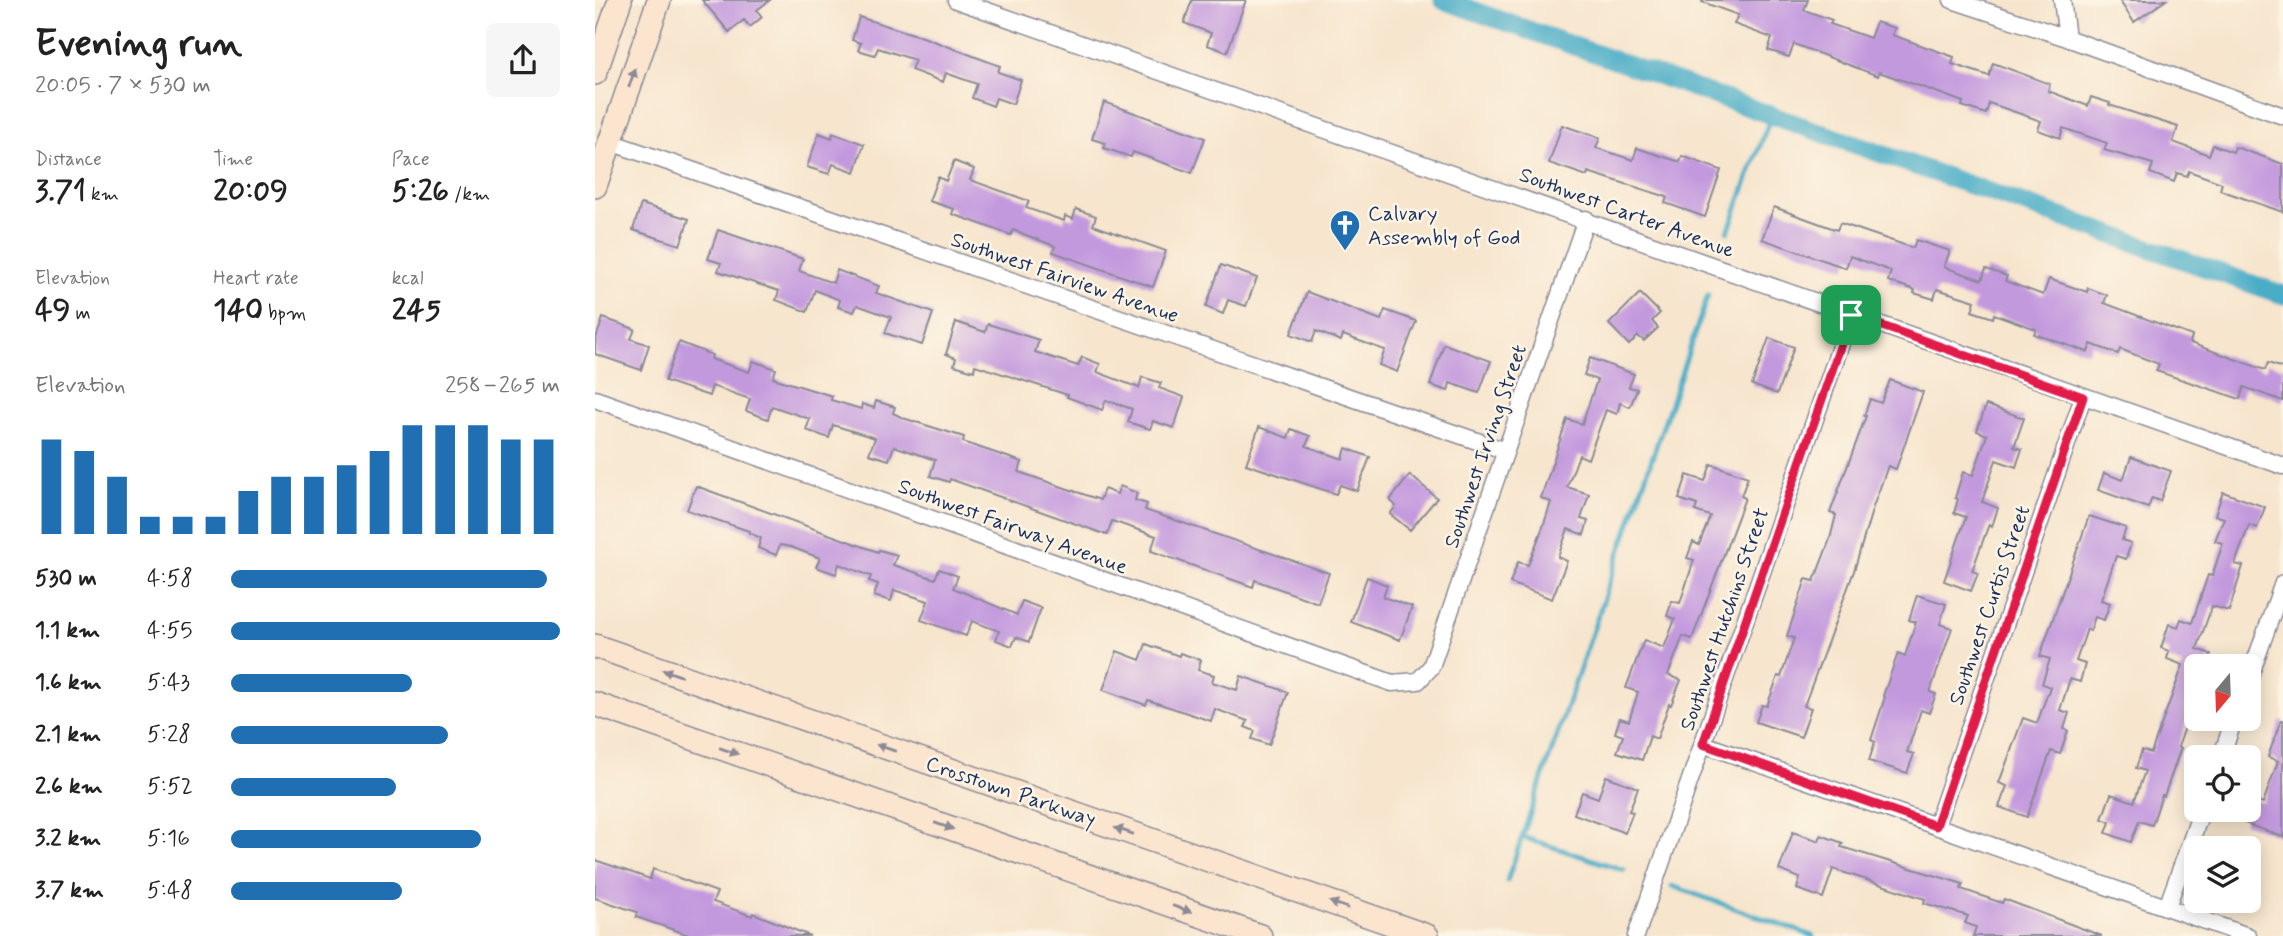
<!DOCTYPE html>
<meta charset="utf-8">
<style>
body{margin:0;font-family:Mynerve,sans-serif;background:#f6f6f6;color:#222;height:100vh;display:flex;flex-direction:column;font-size:26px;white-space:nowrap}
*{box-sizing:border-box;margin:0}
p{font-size:23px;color:#767676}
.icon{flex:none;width:38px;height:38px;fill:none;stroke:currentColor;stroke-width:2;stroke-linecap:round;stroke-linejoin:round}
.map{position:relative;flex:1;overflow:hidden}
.side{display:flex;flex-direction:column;background:#fff;width:595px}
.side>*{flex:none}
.needle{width:46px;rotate:199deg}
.controls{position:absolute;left:1589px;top:654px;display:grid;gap:14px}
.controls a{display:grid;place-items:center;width:77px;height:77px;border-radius:10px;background:#fff;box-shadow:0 4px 18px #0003;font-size:35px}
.pin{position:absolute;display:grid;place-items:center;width:60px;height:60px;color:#fff;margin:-30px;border-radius:14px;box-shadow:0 4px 10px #0006}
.round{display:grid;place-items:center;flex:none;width:74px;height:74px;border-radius:10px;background:#f6f6f6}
.head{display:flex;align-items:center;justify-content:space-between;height:119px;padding:0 35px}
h1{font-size:38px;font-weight:800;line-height:52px}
.metrics{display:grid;grid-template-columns:repeat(3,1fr);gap:10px;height:119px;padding:7px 35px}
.metrics div{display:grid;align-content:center}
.metrics b{font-size:30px;font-weight:800}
.metrics small{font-size:19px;font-weight:400}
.metrics p{font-size:19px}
.chart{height:196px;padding:14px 35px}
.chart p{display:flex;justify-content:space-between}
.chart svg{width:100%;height:126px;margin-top:7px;stroke:#1f6fb2;stroke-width:6}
ul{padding:0 35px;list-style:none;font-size:23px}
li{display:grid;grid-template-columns:112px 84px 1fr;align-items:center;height:52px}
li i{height:18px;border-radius:9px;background:#1f6fb2}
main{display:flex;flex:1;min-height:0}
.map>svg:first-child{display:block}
</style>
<main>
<section class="side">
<div class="head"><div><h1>Evening run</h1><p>20:05 · 7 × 530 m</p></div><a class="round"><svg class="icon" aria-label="share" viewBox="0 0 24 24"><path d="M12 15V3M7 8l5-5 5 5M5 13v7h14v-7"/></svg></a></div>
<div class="metrics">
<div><p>Distance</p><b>3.71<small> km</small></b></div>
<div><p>Time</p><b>20:09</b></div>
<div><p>Pace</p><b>5:26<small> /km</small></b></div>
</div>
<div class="metrics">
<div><p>Elevation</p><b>49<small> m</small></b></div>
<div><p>Heart rate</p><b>140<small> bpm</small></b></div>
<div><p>kcal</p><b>245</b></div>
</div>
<div class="chart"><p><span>Elevation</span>258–265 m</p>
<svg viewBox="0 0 160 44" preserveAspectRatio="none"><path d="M5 44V11M15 44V15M25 44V24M35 44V38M45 44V38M55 44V38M65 44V29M75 44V24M85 44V24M95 44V20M105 44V15M115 44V6M125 44V6M135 44V6M145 44V11M155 44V11"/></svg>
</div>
<ul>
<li><b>530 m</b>4:58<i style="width:96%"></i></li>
<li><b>1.1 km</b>4:55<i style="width:100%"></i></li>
<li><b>1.6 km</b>5:43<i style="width:55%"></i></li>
<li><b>2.1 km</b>5:28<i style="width:66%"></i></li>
<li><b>2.6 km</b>5:52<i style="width:50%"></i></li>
<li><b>3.2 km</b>5:16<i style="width:76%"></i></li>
<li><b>3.7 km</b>5:48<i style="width:52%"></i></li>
</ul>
</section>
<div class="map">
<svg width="1688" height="936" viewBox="0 0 1688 936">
<rect width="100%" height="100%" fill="#fcf5e5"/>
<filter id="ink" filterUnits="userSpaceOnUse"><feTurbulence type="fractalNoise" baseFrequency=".0143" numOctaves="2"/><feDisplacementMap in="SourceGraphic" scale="14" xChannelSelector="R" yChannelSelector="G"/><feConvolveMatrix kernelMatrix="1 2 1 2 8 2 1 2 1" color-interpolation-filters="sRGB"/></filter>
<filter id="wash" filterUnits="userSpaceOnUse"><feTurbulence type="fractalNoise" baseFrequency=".00686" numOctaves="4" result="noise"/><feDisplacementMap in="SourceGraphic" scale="28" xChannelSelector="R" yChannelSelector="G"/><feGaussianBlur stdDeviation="1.57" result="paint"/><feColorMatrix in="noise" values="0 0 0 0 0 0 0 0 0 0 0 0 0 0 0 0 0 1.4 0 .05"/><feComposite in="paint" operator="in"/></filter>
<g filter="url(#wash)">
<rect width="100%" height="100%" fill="#f7e5cd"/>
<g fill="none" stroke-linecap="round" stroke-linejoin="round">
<path stroke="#49adc8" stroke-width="5" d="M1133 232 1176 116
M927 837 1029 870
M912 881 1113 295
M1077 886 1218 936"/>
<path stroke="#49adc8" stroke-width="19" d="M848 0 1688 295"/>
</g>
<g id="blocks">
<path fill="#c399de" d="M107 0H175L162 10 167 17 155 27 149 20 134 32Z
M597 0H651L632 52 612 45 616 33 589 23Z
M1108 0H1213L1209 10 1237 20 1235 24 1275 38 1281 22 1300 28 1297 35 1359 57 1357 64 1394 76 1398 63 1455 84 1453 91 1493 106 1496 97 1515 103 1514 105 1583 127 1578 142 1614 155 1618 145 1638 152 1640 147 1666 156 1688 164V212L1625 190 1627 183 1594 171 1592 176 1582 173 1579 182 1555 173 1558 164 1509 150 1512 143 1468 128 1465 138 1443 130 1446 121 1394 103 1391 114 1367 106 1368 102 1330 88 1284 72 1283 76 1199 44 1194 57 1173 50 1177 38 1139 24 1143 15 1107 2Z
M1524 0H1571L1539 22Z
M264 17 328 37 405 66 403 72 426 80 418 104 401 98 398 106 377 98 382 84 351 73 348 82 316 70 320 60 283 48 280 55 263 50 266 43 257 40Z
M509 102 610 138 597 173 538 152 536 157 509 148 510 143 497 139Z
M967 125 1005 138 1001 148 1038 160 1042 148 1085 162 1087 156 1126 170 1110 217 1070 203 1072 197 993 172 992 176 954 163Z
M224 133 237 138 238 133 269 144 260 172 238 164 234 174 212 167Z
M359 161 379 169 375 180 434 201 431 208 469 221 470 216 478 219 481 209 501 216 498 225 571 251 558 287 458 252 460 246 418 230 416 235 357 214 359 209 334 201 343 177 351 181Z
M46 204 94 219 85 245 38 230Z
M1179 207 1242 230 1245 223 1318 248 1321 240 1355 251 1349 267 1387 280 1391 269 1412 276 1410 281 1448 295 1454 279 1492 292 1493 288 1512 295 1509 303 1597 336 1595 343 1670 370 1673 363 1688 368V401L1649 387 1645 399 1561 371 1564 364 1525 349 1523 354 1496 344 1493 352 1439 334 1441 329 1399 314 1398 318 1377 311 1380 301 1342 289 1339 299 1319 293 1320 290 1293 281 1296 271 1255 256 1251 268 1167 239Z
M123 230 208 259 204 271 238 283 242 270 284 286 281 293 338 313 327 345 290 333 296 317 262 305 259 312 243 307 245 300 220 290 212 312 181 300 184 291 123 271 126 263 113 259Z
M626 265 662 278 651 306 633 300 628 314 611 307Z
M712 292 786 320 790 310 821 321 802 372 784 365 790 350 748 335 746 341 721 331 717 342 696 334Z
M1045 293 1065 313 1057 321 1063 328 1049 341 1043 336 1034 345 1014 324Z
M8 318 40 329 36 339 54 345 46 370 0 354V341Z
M361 322 390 332 393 324 444 340 440 352 483 366 487 357 505 364 502 372 544 388 547 377 566 383 564 388 589 397 579 428 558 421 555 429 533 422 537 409 511 400 507 410 472 397 473 395 380 365 379 371 359 365 361 358 351 354Z
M1174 338 1199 347 1182 394 1157 385Z
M84 342 117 355 116 359 154 372 158 361 181 369 178 378 237 396 236 400 266 409 267 404 279 408 281 401 300 407 298 413 308 418 369 437 368 442 427 462 424 472 505 500 509 489 522 494 525 486 542 493 540 500 552 504 550 510 734 573 723 603 660 580 658 587 556 551 561 536 517 521 512 535 355 479 354 482 335 476 340 460 299 446 294 460 274 454 280 438 238 425 234 438 211 430 215 419 177 406 173 419 151 411 155 399 117 386 114 396 70 381Z
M849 344 896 361 884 393 855 383 853 391 835 385Z
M995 358 1039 374 1034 387 1042 389 1035 407 1025 403 1022 414 1011 410 993 459 984 455 972 487 994 494 986 519 993 521 989 535 973 529 963 557 972 561 957 599 915 583 923 562 933 565 948 527 956 502 946 498 972 419 987 424 1002 380 989 375Z
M1295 380 1328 392 1301 469 1293 466 1278 507 1259 571 1209 706 1216 708 1206 737 1161 722 1167 705 1172 706 1183 676 1186 677 1199 638 1192 636 1211 579 1219 581 1235 539 1241 515 1235 513 1271 416H1269L1275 399 1286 403Z
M1391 405 1429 418 1419 447 1427 449 1421 467 1401 460 1387 502 1403 508 1397 526 1394 524 1377 571 1383 573 1376 591 1349 581 1371 517 1359 513 1363 499 1360 498 1368 472 1378 475 1392 435 1382 431Z
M664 427 693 438 696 429 715 436 711 446 748 459 751 448 775 457 762 491 745 485 741 494 651 464Z
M1536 457 1576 471 1565 501 1557 498 1553 508 1503 490 1509 473 1528 480Z
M1116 464 1153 477 1146 496 1150 498 1097 639 1088 636 1073 675 1086 680 1076 705 1074 704 1062 739 1055 736 1047 760 1022 752 1028 736 1020 733 1025 718 1034 721 1043 692 1031 688 1049 640 1069 648 1080 619 1072 616 1077 601 1085 603 1099 560 1092 558 1098 542 1104 545 1115 516 1100 511 1102 505 1084 499 1092 475 1110 481Z
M815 475 842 498 815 530 795 514 801 506 795 500Z
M101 486 283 552 284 550 302 555 298 565 340 579 344 569 363 576 358 588 422 615 427 601 446 608 434 642 421 637 417 646 401 640 404 631 377 621 371 636 326 620 333 601 299 590 296 601 279 596 283 584 274 581 276 576 244 564 241 574 221 567 225 558 196 547 185 545 181 555 163 548 166 538 154 533V531L92 510Z
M1628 492 1670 507 1662 528 1654 525 1640 564 1648 566 1634 611 1617 606 1602 649 1616 654 1611 667H1601V696L1583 747 1586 748 1569 796 1567 795 1557 825 1544 821 1536 842 1511 833 1515 822 1507 819 1516 794 1539 802 1550 771 1541 768 1547 750 1556 753 1588 665 1572 659 1574 651 1566 648 1574 624 1583 627 1586 619 1597 623 1613 575 1617 576 1628 543 1620 541 1629 518 1620 515Z
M1494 516 1531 528 1527 540 1536 543 1531 559 1521 556 1506 600 1515 603 1509 620 1500 617 1495 631 1492 629 1481 661 1490 664 1485 682 1475 679 1465 710 1474 713 1469 729 1473 731 1465 754 1456 751 1432 817 1404 807 1412 786 1404 783 1428 718 1442 723 1455 687 1447 684 1455 659 1445 656Z
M772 577 792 585 788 597 817 607 805 640 756 622Z
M1322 595 1351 604 1345 624 1357 628 1335 692 1341 694 1334 713 1326 710 1312 752 1319 754 1312 773 1274 761 1280 742 1276 740 1290 697 1288 696 1303 653 1310 656 1321 622 1314 620Z
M551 644 584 656 585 653 606 660 603 670 619 675 617 682 642 690 646 676 693 692 674 745 657 739 660 731 650 727 653 721 620 709 616 721 553 700 551 705 508 690 522 651 545 660Z
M1686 720H1688V837L1649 823 1658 799 1668 803 1683 761 1673 757Z
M1011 776 1043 788 1034 811 1038 812 1030 833 979 814 987 792 1003 798Z
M1198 832 1224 841 1226 835 1248 843 1246 847 1368 884 1366 889 1407 903 1409 899 1507 936H1378L1381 927 1370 923 1373 916 1329 903 1330 899 1238 869 1228 898 1202 889 1205 878 1184 870Z
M0 860 55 879 58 869 81 877 122 892 118 902 157 916 158 913 215 936H97L41 917 42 912 0 898Z"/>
</g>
</g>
<g filter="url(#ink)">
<use href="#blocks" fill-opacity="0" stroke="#898a96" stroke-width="2"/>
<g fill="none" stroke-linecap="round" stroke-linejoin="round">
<g stroke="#898a96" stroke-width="19">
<path id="minor" d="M361 0 1688 466
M1357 0 1472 38 1688 116
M1467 0 1472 38
M15 142 911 451
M0 399 797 683 823 681 836 667 991 219
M1654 679 1688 583
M1108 744 1653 936
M1626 758 1639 719
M1341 826 1488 397
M1572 907 1607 810
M1041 936 1256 315"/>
</g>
<g stroke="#898a96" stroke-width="26">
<path id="secondary" d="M0 73 25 0
M0 186 64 0
M0 646 832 936
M0 704 665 936"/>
</g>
<use href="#minor" stroke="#fff" stroke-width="16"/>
<use href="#secondary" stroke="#fce5cf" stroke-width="23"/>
</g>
<defs><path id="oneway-solid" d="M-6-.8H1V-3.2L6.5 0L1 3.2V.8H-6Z" transform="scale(1.75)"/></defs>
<g fill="#8c8a96">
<use href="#oneway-solid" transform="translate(37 78) rotate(-71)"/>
<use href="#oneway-solid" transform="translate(77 673) rotate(-161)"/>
<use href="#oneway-solid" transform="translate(291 748) rotate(-161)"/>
<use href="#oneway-solid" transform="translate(134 751) rotate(19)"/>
<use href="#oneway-solid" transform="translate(349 826) rotate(19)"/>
<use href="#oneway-solid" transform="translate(529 831) rotate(-161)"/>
<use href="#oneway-solid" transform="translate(744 905) rotate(-161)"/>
<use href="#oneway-solid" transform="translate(587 909) rotate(19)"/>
</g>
</g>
<g fill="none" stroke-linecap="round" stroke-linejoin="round" filter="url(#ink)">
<g stroke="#fff" stroke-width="14">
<path id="route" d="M1256 315 1488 397 1341 826 1108 744Z"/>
</g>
<use href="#route" stroke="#e11d48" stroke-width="9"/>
</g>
<defs>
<g id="church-pin" transform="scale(1.575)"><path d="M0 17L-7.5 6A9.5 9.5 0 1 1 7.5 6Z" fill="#1f6fb2" stroke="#fcf5e5"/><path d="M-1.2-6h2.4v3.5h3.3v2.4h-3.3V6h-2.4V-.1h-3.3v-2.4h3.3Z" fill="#fff"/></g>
</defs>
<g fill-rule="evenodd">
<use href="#church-pin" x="750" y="225"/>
</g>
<g text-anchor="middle" stroke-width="5" stroke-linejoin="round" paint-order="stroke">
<g font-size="21" fill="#1b2f5e" stroke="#fcf5e5">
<text transform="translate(1032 212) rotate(20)" y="7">Southwest Carter Avenue</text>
<text transform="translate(470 277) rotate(19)" y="7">Southwest Fairview Avenue</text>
<text transform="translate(890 446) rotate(-71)" y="7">Southwest Irving Street</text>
<text transform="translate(418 526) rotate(20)" y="7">Southwest Fairway Avenue</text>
<text transform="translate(1394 605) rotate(-71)" y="7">Southwest Curtis Street</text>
<text transform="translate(1129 619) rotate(-71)" y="7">Southwest Hutchins Street</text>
<text transform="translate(416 791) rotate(19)" y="7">Crosstown Parkway</text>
</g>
<g font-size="21" fill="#1b2f5e" stroke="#fcf5e5" text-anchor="start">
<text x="773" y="220">Calvary<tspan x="773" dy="24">Assembly of God</tspan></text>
</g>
</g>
</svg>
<div class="controls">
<a><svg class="needle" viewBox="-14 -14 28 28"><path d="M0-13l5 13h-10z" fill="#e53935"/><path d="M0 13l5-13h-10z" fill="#767676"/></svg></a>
<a><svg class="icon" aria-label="locate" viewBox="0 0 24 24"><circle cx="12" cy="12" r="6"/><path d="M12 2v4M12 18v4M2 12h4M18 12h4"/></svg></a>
<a><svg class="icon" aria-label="layers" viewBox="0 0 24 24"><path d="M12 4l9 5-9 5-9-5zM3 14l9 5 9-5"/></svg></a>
</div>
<div class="pin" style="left:1256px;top:315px;background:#1e9e55"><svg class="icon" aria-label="arrive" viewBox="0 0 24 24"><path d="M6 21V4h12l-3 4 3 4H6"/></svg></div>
</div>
</main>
